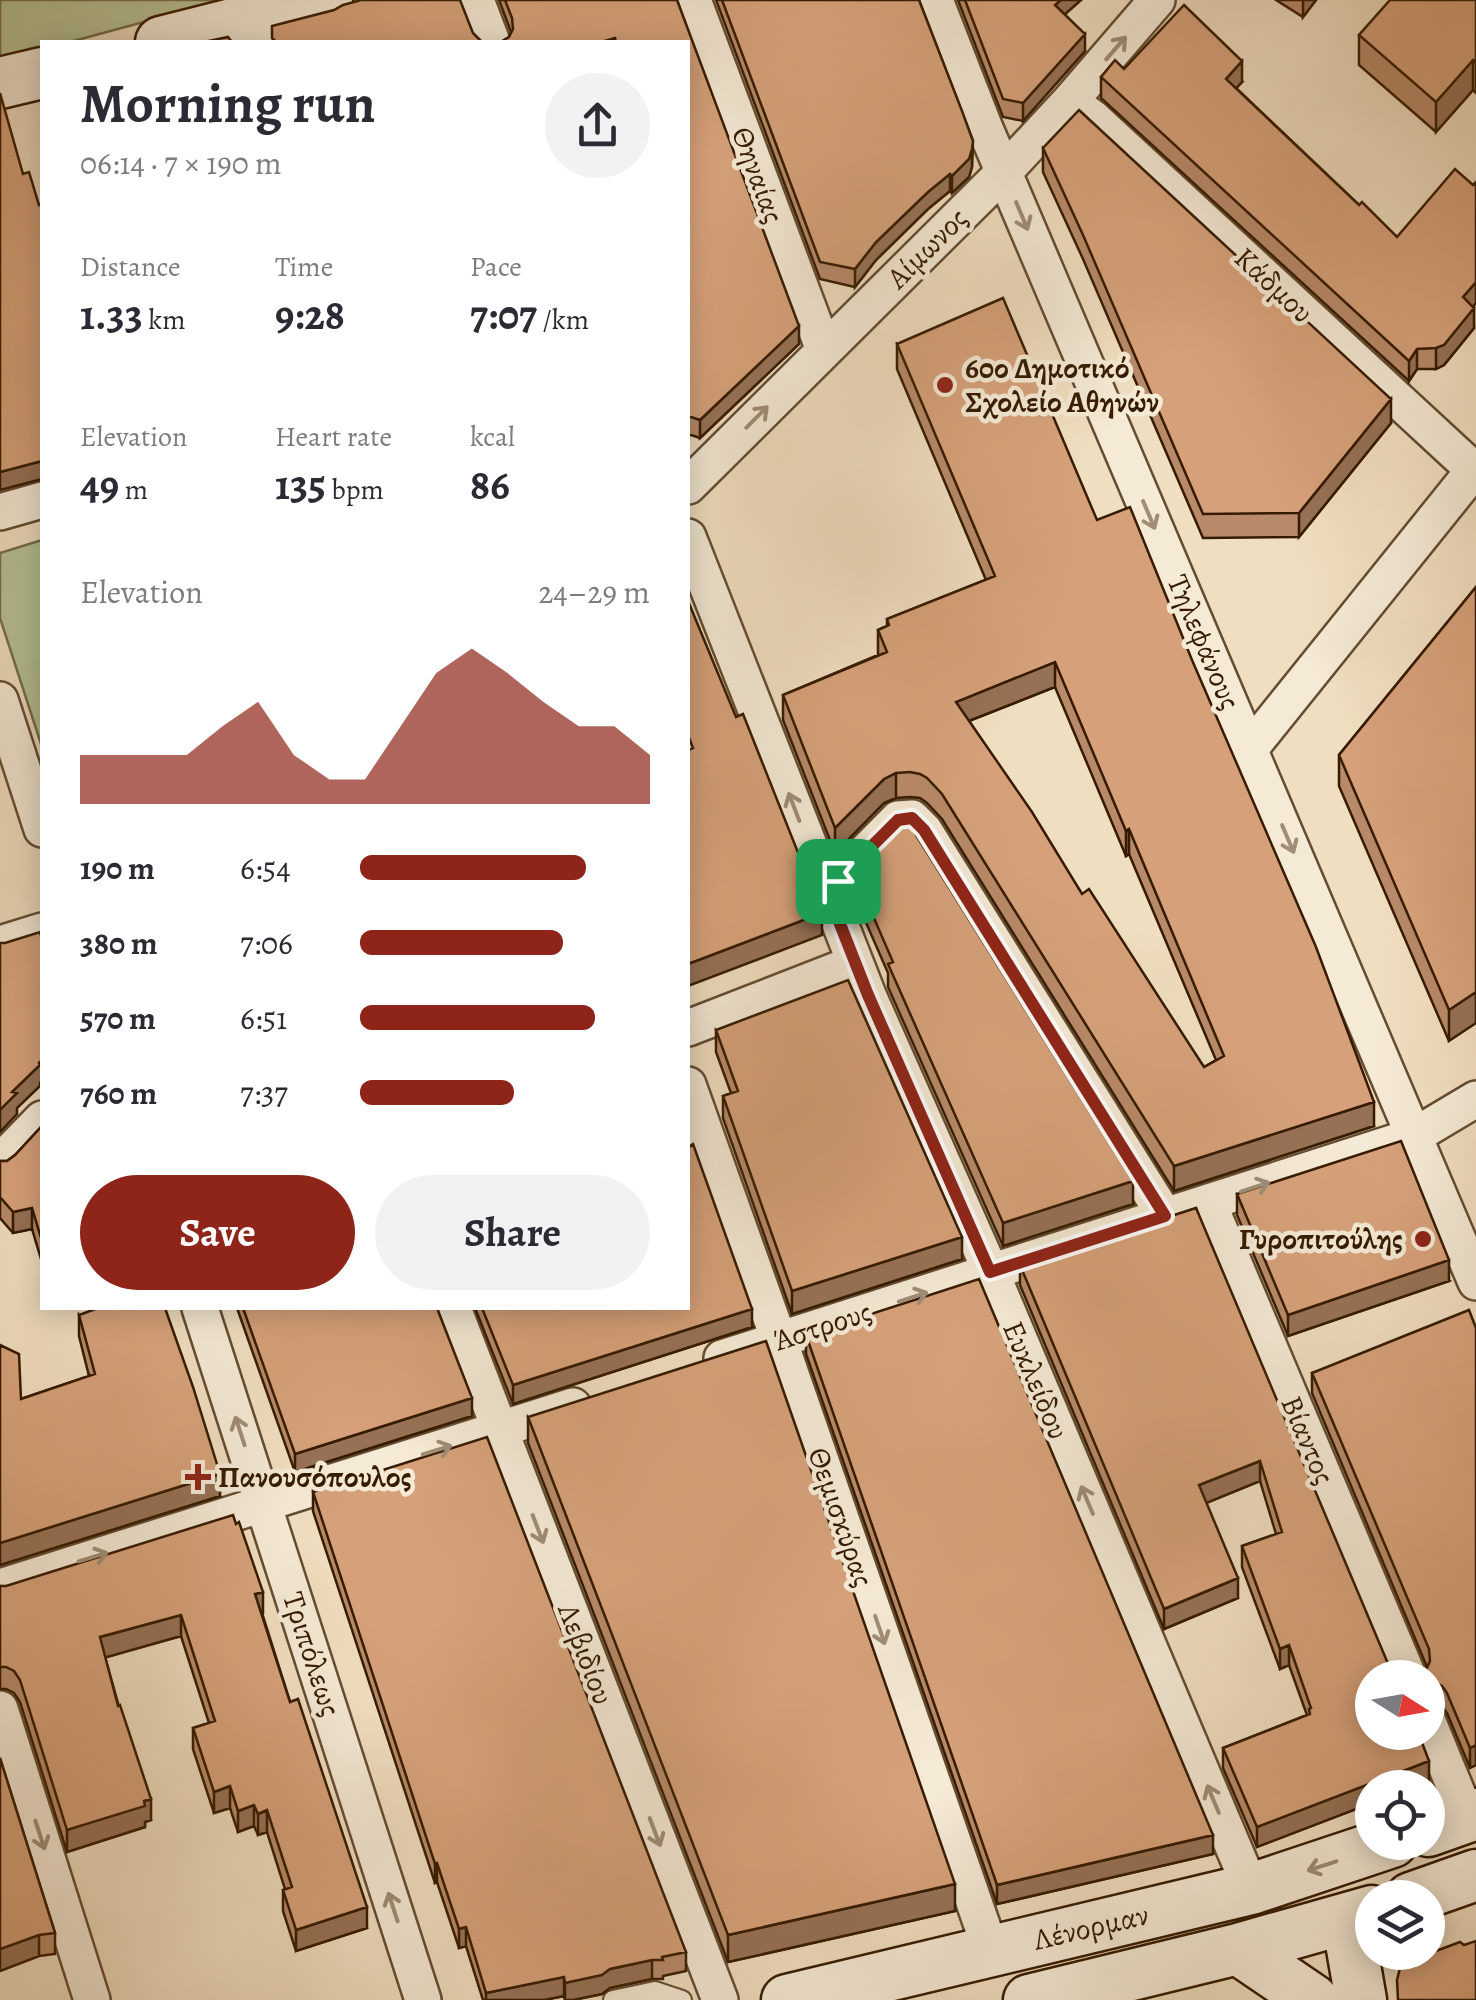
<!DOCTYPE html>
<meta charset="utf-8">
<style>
body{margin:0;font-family:Alegreya,serif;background:#f2f2f3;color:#2b2b33;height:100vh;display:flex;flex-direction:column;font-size:38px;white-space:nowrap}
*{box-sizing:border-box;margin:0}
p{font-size:32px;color:#7c7c81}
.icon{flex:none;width:55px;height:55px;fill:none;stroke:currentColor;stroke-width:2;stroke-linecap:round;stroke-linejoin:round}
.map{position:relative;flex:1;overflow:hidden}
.panel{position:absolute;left:40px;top:40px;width:650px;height:1270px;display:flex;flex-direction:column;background:#fff;border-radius:0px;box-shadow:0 5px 25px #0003}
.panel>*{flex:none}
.needle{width:65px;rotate:101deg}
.buttons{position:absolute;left:1355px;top:1660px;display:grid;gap:20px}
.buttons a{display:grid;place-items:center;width:90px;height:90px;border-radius:50%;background:#fff;box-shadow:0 5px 25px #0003;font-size:50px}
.pin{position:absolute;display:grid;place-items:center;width:85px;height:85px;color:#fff;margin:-42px;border-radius:20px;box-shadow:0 5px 15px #0006}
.round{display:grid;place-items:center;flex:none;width:105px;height:105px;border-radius:52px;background:#f2f2f3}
.headline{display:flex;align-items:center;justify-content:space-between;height:170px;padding:0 40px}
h1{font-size:55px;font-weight:700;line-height:75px}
.figures{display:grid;grid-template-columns:repeat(3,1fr);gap:15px;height:170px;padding:10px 40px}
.figures div{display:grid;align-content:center}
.figures b{font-size:42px;font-weight:700}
.figures small{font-size:28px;font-weight:400}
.figures p{font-size:28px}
.chart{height:280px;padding:20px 40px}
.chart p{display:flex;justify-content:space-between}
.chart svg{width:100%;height:180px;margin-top:10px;fill:#8f2418;opacity:.7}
.button{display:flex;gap:20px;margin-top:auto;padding:20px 40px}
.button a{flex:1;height:115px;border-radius:60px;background:#8f2418;color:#fff;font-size:40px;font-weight:700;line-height:115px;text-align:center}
.button a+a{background:#f2f2f3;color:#2b2b33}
ul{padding:0 40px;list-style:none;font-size:32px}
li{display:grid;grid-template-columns:160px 120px 1fr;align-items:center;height:75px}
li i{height:25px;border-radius:12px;background:#8f2418}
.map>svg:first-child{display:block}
</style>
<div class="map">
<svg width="1476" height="2000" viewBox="0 0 1476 2000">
<rect width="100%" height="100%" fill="#f0dec0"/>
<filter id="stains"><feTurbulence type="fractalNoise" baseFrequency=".002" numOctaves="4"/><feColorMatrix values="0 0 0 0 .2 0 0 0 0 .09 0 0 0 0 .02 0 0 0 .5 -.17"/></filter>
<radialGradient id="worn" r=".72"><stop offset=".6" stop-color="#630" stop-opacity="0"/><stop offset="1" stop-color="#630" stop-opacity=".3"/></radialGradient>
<path fill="#b6c295" stroke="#766e4b" stroke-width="2.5" d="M0 0H225L70 42H42V50L0 62Z
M42 540V747L0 618V553Z"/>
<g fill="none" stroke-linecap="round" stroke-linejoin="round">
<g stroke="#644c31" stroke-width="22">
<path id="lane" d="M613 2000 655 1991 682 2000"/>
</g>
<g stroke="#644c31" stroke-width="40">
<path id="street" d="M476 0 492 42
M693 0 824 350
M935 0 984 126 1476 1282
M1070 101 1094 119 1476 472
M688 486 1004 172 1070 101 1157 0
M0 512 42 500
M688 537 868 995 991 1272 1251 1889
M0 700 42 829
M1249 750 1474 470
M827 891 898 819 912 818 924 830 1165 1216
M0 944 42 931
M688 1028 855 963
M688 1085 779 1340 991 1951
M0 1162 42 1119
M1208 1202 1409 1678
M200 1308 423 2000
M453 1308 720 2000
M722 1358 1414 1136 1476 1099
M0 1587 573 1406
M0 1709 92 2000
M1428 1722 1467 1817"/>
</g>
<g stroke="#361b01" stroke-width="55">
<path id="secondary" d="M161 42 327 0
M0 83 42 73
M1428 1831 1476 1814
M1411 1898 1476 1875
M1347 1920 1361 2000
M1238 1949 1313 2000
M787 2000 1251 1889 1392 1842
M1029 2000 1238 1949 1372 1911"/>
</g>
<use href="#lane" stroke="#f5ead6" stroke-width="18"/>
<use href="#street" stroke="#f5ead6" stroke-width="35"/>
<use href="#secondary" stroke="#f5ead6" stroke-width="50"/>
</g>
<path fill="#b88a69" stroke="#361b01" stroke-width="2.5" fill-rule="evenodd" d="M499 0H677L799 344 700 438 688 434V42H501L509 37 511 32Z
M716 0H919L973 141 972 167 969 177 952 193 950 191 928 209 876 260 855 287 820 279Z
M958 0H1081L1065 14 1085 51 1023 121 1003 117Z
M1276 0H1316L1303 17Z
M1476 0V93L1473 90 1436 132 1359 65V35Z
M1124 69 1242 82 1236 88 1359 205 1397 237 1473 307 1474 328 1444 365 1436 369H1417L1409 381 1101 98V77Z
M1043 148 1391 423 1299 537 1203 538 1083 259 1043 172Z
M897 344 1097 520 1374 1126 1174 1191 942 819 927 803 920 798 910 797 896 798 884 803 835 853 783 720V695L878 655V630L887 626V619L986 580 897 369ZM1055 687 1126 856 1129 854 1216 1060 1204 1067 1082 894 969 721Z
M1476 587 1449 1041 1339 786V755Z
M852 873 1133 1204 1003 1246 888 987V973L864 918 861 919 852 896Z
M716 1030 962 1259 792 1314 723 1118V1096L731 1093 716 1052Z
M42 1126V1259H41L32 1229 13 1233 0 1218V1161H7L15 1155Z
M1237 1194 1449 1281 1288 1336 1237 1215Z
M1196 1208 1372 1678 1429 1781 1413 1788H1372V1803L1257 1847 1223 1768V1748L1307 1715 1289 1665 1280 1669 1242 1567V1546L1276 1534 1260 1481 1206 1503 1238 1598 1164 1629 1020 1285V1265Z
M237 1308H437L472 1416 295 1472Z
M475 1308H688L752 1327 513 1404Z
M79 1315 220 1496 0 1565V1345L21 1399 89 1376 79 1336Z
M1476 1328 1470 1768 1447 1713 1442 1706 1432 1701 1428 1702V1678L1418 1677 1427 1667 1312 1393V1373Z
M806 1335 1213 1854 997 1904 806 1354Z
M528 1417 955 1911 728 1962 528 1443Z
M313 1492 686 1952V1971L663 1976V1979H652L610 1988 602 1994 573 2000H565L564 1996 544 2000H483L466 1946 459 1948 437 1882 435 1883 313 1511Z
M0 1586 263 1613H262L290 1702 367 1928 296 1951 283 1911V1890L285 1889 267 1832 258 1835 254 1826 238 1832 230 1808 214 1813 193 1749V1728L209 1723 181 1636 105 1657 151 1820 145 1822V1827L67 1852 20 1702 14 1693 6 1689H0Z
M0 1758 55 1933V1954L39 1956 0 1971Z"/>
<path fill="#967155" stroke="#361b01" stroke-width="2.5" d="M1061 0H1081L1055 23V5Z
M1303 0H1316L1303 17Z
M1085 34V51L1023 121V103Z
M1473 60V90L1436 132V102Z
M1242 61V82L1226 99V79Z
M972 149V167L969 177 952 193V176Z
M950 174V191L928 209 876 260 855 287V269L876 242 928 192Z
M1476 282V303L1463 318V297Z
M1474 308V328L1444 365 1436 369V348Z
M799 326V344L700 438V420Z
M1417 349V369L1409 381V361Z
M1391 399V423L1299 537V513Z
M42 461V479L0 490V472Z
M1055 662V687L956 726V702Z
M896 773V798L884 803 835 853V828L884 779Z
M1129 829V854L1126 856V831Z
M864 895V918L861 919V896Z
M822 913V935L688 986V964Z
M1476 992V1023L1449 1041V1010Z
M42 1060V1081L40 1083V1086L17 1108V1114L0 1132V1110L12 1092Z
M1374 1102V1126L1174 1191V1166Z
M1133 1181V1204L1003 1246V1223Z
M32 1208V1229L13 1233V1212Z
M962 1237V1259L792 1314V1291Z
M1449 1260V1281L1288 1336V1315Z
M752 1309V1327L513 1404V1385Z
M472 1398V1416L295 1472V1454Z
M1260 1461V1481L1199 1506V1485Z
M220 1474V1496L0 1565V1543Z
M1238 1578V1598L1164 1629V1609Z
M263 1592V1613L255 1615V1594Z
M181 1615V1636L100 1659V1637Z
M1289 1645V1665L1280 1669V1649Z
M1476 1745V1765L1470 1768V1748Z
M1429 1761V1781L1413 1788H1372V1803L1257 1847V1827Z
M230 1786V1808L214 1813V1792Z
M151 1799V1820L145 1822V1827L67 1852V1830Z
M254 1805V1826L238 1832V1811Z
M267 1810V1832L258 1835V1814Z
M1213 1835V1854L997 1904V1885Z
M437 1863V1882L435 1883V1864Z
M955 1884V1911L728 1962V1935Z
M367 1907V1928L296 1951V1930Z
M466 1927V1946L459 1948V1929Z
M39 1935V1956L0 1971V1949Z
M652 1960V1979L610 1988 602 1994 573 2000H565V1983L610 1969Z
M564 1977V1996L544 2000H486V1993Z"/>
<path fill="#d6a17a" stroke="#361b01" stroke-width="2.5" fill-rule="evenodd" d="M361 0H460L473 33 482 42H276L272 38V26L334 10 343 5Z
M505 0H677L799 326 700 420 688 416V42H616L615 38 601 42H501L509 37 513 29 512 18Z
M722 0H919L962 111 973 141 972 149 969 159 952 176 950 174 928 192 876 242 855 269 820 262Z
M965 0H1061L1055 5 1085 34 1023 103 1003 99Z
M1390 0H1476V63L1473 60 1436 102 1359 35Z
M1184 5 1242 61 1226 79 1359 205 1362 202 1397 237 1455 169 1473 185 1476 182V282L1463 297 1474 308 1444 345 1436 348 1417 349 1409 361 1101 77 1115 60 1124 69Z
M228 37 232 42H204Z
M0 93 23 174 29 172 39 205 42 203V461L0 472Z
M1079 110 1391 399 1299 513 1203 514 1083 235 1043 148Z
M1003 298 1097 520 1130 507 1192 660 1316 947 1374 1102 1174 1166 942 794 927 778 920 774 910 772 896 773 884 779 835 828 783 695 887 652 878 630 889 625 887 619 995 576 897 344ZM1055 662 1126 831 1129 829 1224 1056 1204 1067 1089 889 1082 894 1032 812 956 702Z
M1476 587V992L1449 1010 1339 755Z
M688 601 736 717 743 714 822 913 688 964V750L693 748 688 735Z
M906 819 1133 1181 1003 1223 888 964 893 962 864 895 861 896 852 873Z
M40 932 42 939V1060L39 1063 40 1065 12 1092 17 1093 0 1110V943H5Z
M848 980 962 1237 792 1291 723 1096 738 1091 716 1030Z
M42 1126V1238H41L32 1208 13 1212 0 1197V1161H7L15 1155Z
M1401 1141 1449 1260 1288 1315 1237 1194Z
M693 1144 752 1309 513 1385 482 1308H688V1148Z
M1196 1208 1389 1666 1395 1674 1403 1678H1372V1732H1418L1429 1761 1257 1827 1223 1748 1310 1714 1309 1709 1311 1708 1289 1645 1280 1649 1242 1546 1282 1532 1260 1461 1199 1485 1238 1578 1164 1609 1020 1265Z
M979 1279 1213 1835 997 1885 806 1335Z
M98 1308H165L193 1387 220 1474 0 1543V1345L19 1354 21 1399 95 1374 79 1315Z
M243 1308H437L472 1398 295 1454Z
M1469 1310 1476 1328V1745L1470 1748 1447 1693 1442 1686 1432 1681H1428V1678H1413L1418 1677 1426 1670 1430 1661 1429 1649 1312 1373Z
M766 1341 955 1884 728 1935 528 1417Z
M487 1437 686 1952 662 1957 663 1960H652L610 1969 602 1975 565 1983 564 1977 486 1993 466 1927 459 1929 437 1863 435 1864 313 1492Z
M233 1515 236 1524 239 1522 263 1592 255 1594 290 1702 298 1699 367 1907 296 1930 283 1890 292 1887 267 1810 258 1814 254 1805 238 1811 230 1786 214 1792 193 1728 215 1721 181 1615 100 1637 118 1706 120 1705 151 1799 144 1801 145 1806 67 1830 20 1680 14 1671 6 1667H0V1586H6Z
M0 1758 55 1933 39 1935 0 1949Z
M1476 1941V2000H1398L1397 1980 1401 1964 1460 1942 1464 1945Z"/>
<defs><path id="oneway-shaft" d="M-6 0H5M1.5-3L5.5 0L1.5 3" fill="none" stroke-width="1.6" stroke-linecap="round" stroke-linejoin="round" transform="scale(2.5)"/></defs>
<g stroke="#9f8d76">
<use href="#oneway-shaft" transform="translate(1116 48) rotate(-49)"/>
<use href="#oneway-shaft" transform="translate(1022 216) rotate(67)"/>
<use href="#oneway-shaft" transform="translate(757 417) rotate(-45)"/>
<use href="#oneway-shaft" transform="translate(1149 515) rotate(67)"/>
<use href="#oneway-shaft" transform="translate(794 807) rotate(-111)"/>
<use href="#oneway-shaft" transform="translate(1288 839) rotate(67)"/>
<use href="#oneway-shaft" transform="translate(1255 1187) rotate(-18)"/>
<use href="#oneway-shaft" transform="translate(913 1297) rotate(-18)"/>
<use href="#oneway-shaft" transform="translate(240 1431) rotate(-108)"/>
<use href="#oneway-shaft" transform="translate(437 1450) rotate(-17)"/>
<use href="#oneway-shaft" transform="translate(1087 1500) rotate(-113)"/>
<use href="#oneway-shaft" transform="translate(538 1529) rotate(69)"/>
<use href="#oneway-shaft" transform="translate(93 1557) rotate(-17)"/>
<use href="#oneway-shaft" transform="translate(880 1630) rotate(71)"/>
<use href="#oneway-shaft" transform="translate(1213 1799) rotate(-113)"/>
<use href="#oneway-shaft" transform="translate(655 1832) rotate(69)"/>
<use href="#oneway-shaft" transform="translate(40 1835) rotate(72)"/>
<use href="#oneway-shaft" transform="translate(1322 1866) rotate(162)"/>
<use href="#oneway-shaft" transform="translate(393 1907) rotate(-108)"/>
</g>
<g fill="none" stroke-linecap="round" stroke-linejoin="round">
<g stroke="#fff" stroke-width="20">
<path id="route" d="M912 818 924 830 1165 1216 990 1272 868 995 827 891 898 820Z"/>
</g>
<use href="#route" stroke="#8f2418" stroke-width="12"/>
</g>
<g fill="#8f2418" stroke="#f5ead6" stroke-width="4">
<circle cx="945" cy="385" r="10"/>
<circle cx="1423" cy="1239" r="10"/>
<path d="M193 1462h10v10h10v10h-10v10h-10v-10h-10v-10h10z"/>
</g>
<g text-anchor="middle" stroke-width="9" stroke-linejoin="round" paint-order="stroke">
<g font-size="30" fill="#361b01" stroke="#f5ead6">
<text transform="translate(758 175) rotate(70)" y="10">Θηναίας</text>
<text transform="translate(927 248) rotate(-45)" y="10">Αίμωνος</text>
<text transform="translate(1274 285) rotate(43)" y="10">Κάδμου</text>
<text transform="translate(1204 642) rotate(67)" y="10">Τηλεφάνους</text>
<text transform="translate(822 1326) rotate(-18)" y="10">Άστρους</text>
<text transform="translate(1036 1380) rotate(67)" y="10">Ευκλείδου</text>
<text transform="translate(1308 1440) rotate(67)" y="10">Βίαντος</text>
<text transform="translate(841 1517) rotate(71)" y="10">Θεμισκύρας</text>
<text transform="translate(312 1654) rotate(72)" y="10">Τριπόλεως</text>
<text transform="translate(586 1654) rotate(69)" y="10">Λεβιδίου</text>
<text transform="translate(1091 1927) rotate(-13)" y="10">Λένορμαν</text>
</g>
<g font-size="30" font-weight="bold" fill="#361b01" stroke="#f5ead6" text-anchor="start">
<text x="965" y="378">60ο Δημοτικό<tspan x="965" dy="34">Σχολείο Αθηνών</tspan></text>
<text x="1403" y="1249" text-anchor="end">Γυροπιτούλης</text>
<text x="218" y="1487">Πανουσόπουλος</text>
</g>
</g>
<rect width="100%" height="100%" filter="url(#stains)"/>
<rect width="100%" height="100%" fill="url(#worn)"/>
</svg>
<div class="buttons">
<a><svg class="needle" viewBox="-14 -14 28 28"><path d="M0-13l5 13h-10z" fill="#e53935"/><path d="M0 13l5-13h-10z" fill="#7c7c81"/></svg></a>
<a><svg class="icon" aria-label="locate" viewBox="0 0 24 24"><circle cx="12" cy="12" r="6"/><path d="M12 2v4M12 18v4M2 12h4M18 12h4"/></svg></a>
<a><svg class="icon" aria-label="layers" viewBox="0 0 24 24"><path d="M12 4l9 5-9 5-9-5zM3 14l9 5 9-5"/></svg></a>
</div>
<div class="pin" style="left:838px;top:881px;background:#1e9e55"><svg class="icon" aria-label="arrive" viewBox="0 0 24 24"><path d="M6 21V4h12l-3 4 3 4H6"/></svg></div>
<section class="panel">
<div class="headline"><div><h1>Morning run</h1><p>06:14 · 7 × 190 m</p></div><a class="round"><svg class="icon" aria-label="share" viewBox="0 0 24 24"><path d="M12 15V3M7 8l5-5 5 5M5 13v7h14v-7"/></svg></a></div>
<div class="figures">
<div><p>Distance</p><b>1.33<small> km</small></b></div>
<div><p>Time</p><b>9:28</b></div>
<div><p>Pace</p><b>7:07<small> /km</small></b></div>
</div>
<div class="figures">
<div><p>Elevation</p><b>49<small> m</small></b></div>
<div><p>Heart rate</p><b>135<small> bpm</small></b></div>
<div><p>kcal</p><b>86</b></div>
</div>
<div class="chart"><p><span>Elevation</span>24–29 m</p>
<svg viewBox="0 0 160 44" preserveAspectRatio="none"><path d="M0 44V32L10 32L20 32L30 32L40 25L50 19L60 32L70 38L80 38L90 25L100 12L110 6L120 12L130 19L140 25L150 25L160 32V44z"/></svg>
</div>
<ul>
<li><b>190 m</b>6:54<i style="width:78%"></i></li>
<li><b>380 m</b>7:06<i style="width:70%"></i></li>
<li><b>570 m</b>6:51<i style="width:81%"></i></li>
<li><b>760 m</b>7:37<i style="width:53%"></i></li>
</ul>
<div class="button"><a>Save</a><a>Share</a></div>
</section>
</div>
